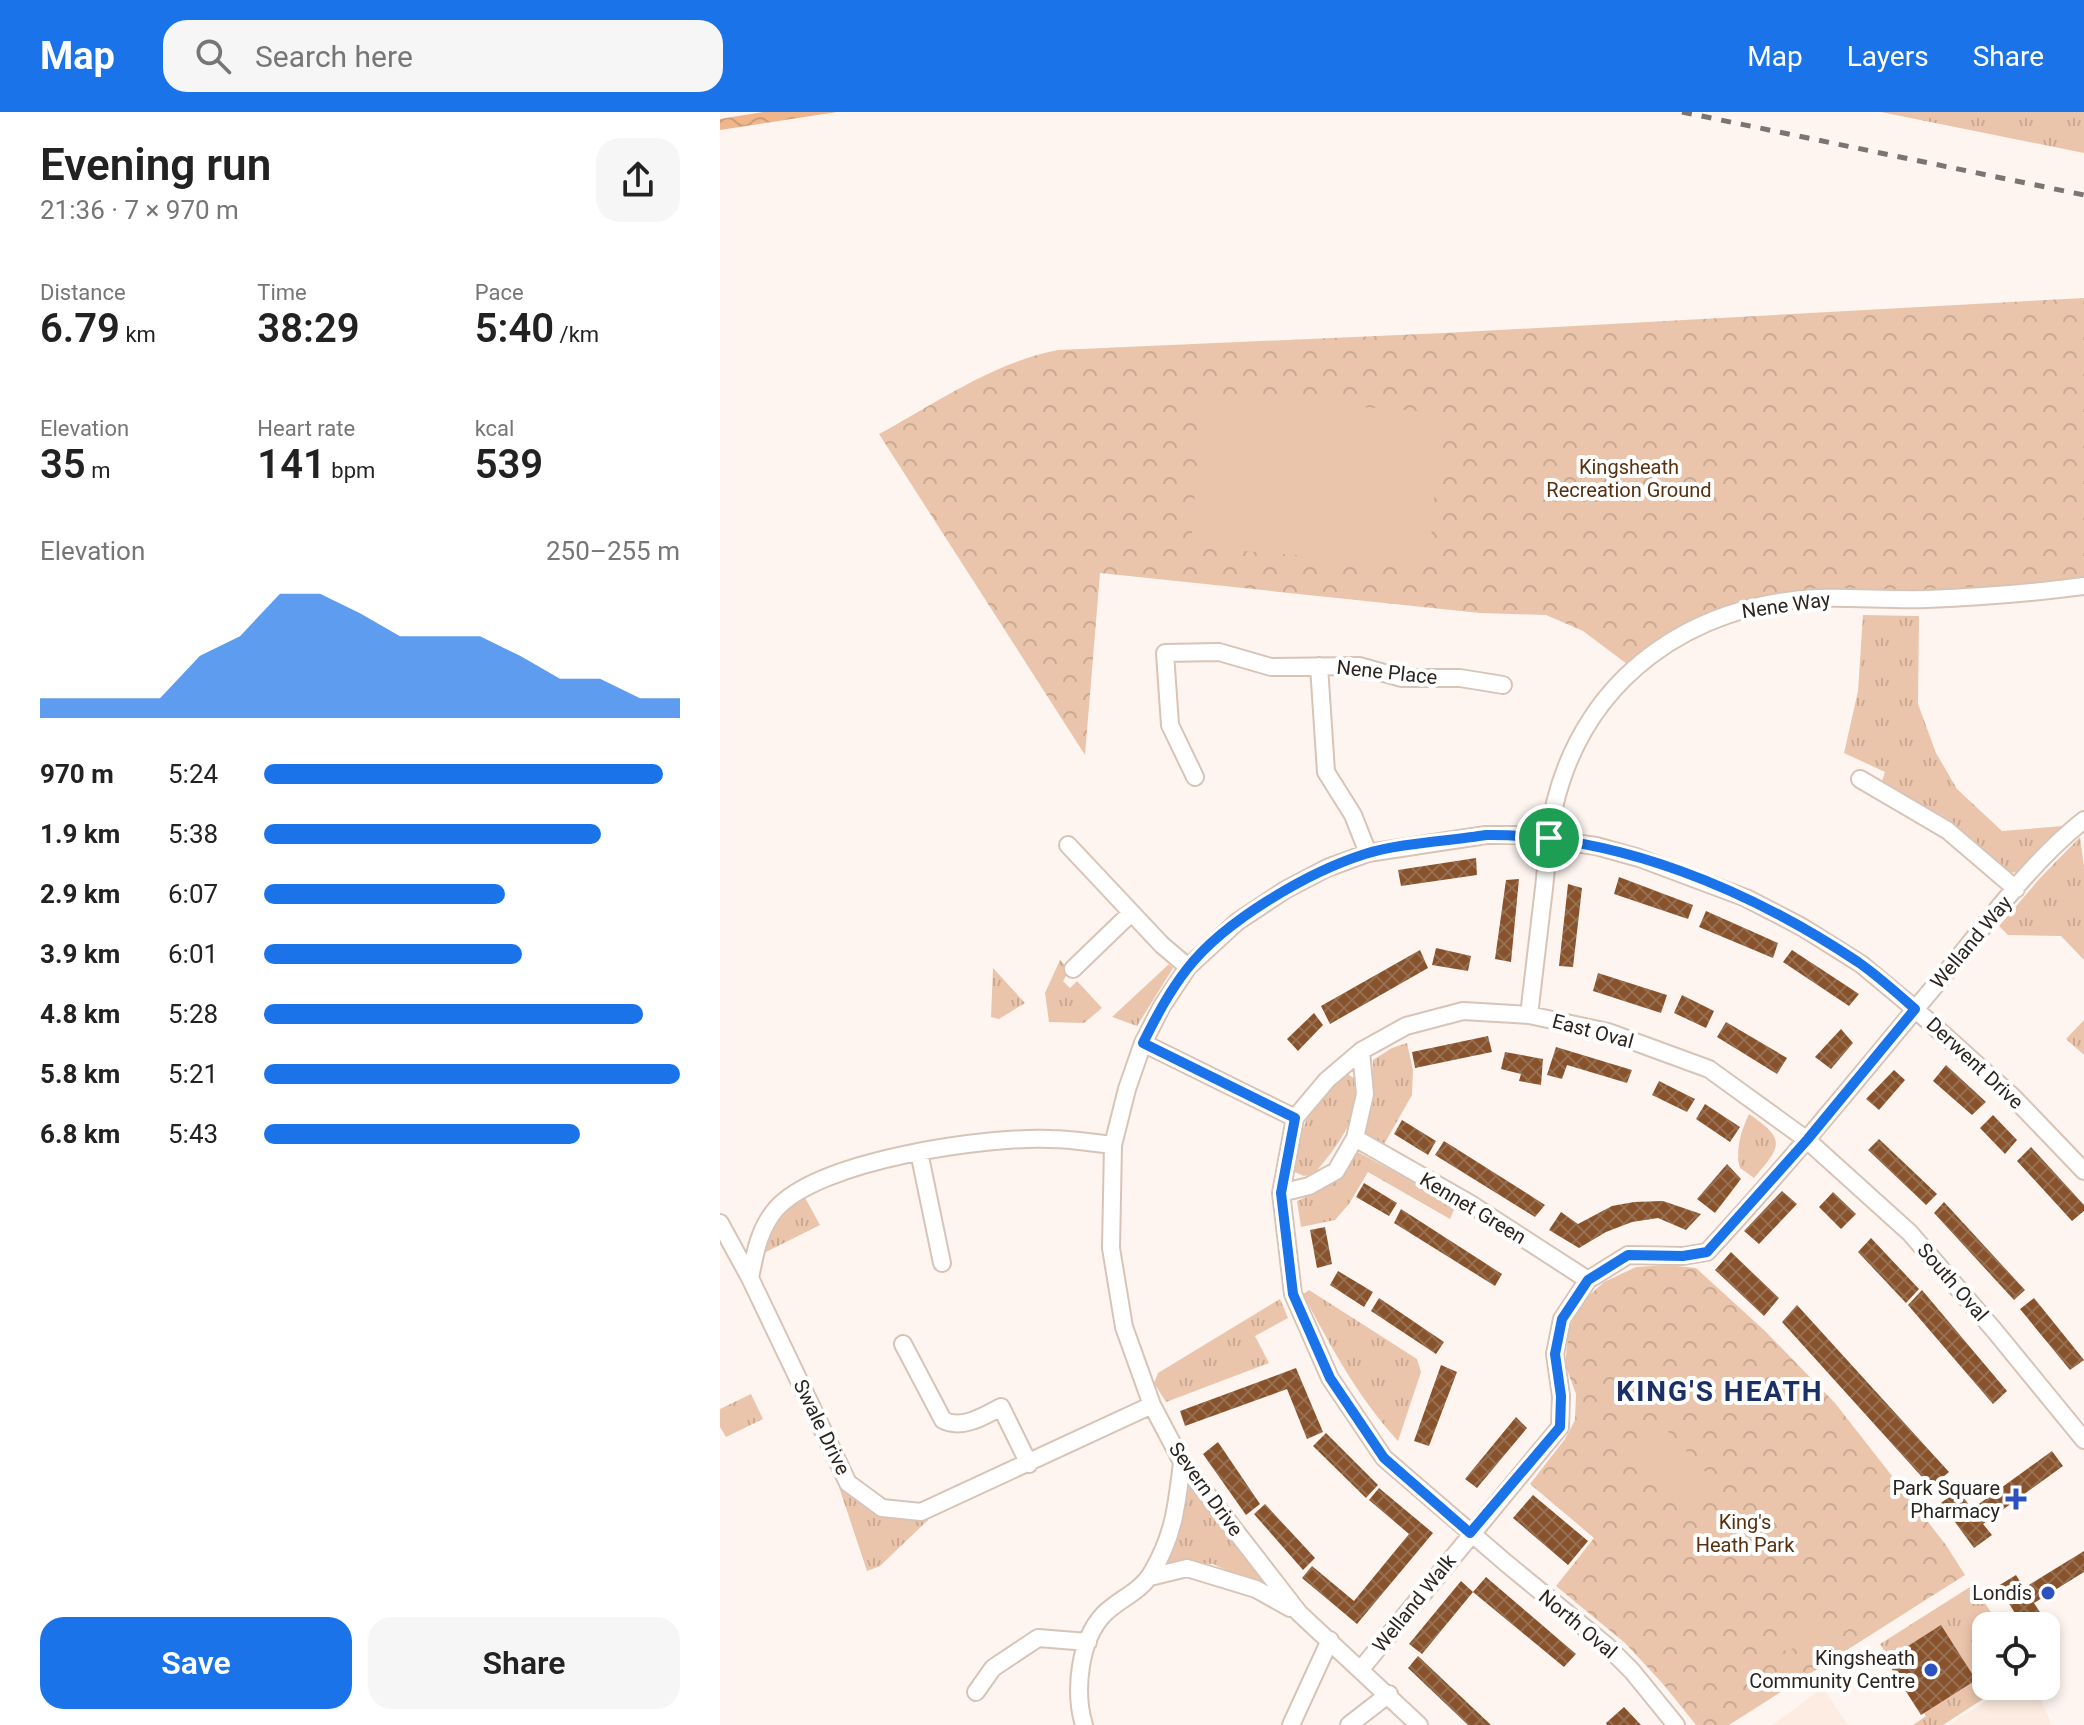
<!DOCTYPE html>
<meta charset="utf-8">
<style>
body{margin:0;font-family:Roboto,sans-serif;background:#f6f6f6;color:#222;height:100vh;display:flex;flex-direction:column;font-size:30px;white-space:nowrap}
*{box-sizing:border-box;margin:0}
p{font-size:26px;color:#767676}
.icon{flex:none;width:44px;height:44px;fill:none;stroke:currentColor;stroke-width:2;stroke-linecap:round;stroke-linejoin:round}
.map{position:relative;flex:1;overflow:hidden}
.drawer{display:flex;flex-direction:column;background:#fff;width:720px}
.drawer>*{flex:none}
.tools{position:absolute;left:1252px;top:1500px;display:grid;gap:16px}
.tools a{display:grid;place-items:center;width:88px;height:88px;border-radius:16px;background:#fff;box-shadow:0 4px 12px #0003;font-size:40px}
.pin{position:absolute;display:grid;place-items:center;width:68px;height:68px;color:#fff;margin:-34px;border:4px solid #fff;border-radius:50%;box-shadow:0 2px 8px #0007}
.round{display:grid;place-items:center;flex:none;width:84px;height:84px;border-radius:24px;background:#f6f6f6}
.overview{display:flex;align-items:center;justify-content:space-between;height:136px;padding:0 40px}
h1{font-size:44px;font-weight:600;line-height:60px}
.metrics{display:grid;grid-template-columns:repeat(3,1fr);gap:12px;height:136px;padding:8px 40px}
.metrics div{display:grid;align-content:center}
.metrics b{font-size:40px;font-weight:600}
.metrics small{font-size:22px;font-weight:400}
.metrics p{font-size:22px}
.chart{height:224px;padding:16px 40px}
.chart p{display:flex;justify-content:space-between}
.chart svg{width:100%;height:144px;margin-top:8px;fill:#1a73e8;opacity:.7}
.button{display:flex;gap:16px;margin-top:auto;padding:16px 40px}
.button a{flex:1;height:92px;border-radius:24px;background:#1a73e8;color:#fff;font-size:32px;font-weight:600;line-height:92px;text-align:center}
.button a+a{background:#f6f6f6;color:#222}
ul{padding:0 40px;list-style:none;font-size:26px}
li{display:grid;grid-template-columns:128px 96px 1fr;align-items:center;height:60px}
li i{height:20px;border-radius:10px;background:#1a73e8}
header{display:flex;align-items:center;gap:48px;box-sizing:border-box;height:112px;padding:0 40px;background:#1a73e8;color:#fff}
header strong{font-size:38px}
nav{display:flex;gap:44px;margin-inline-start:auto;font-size:28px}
.search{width:560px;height:72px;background:#f6f6f6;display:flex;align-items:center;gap:20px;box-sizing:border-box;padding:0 28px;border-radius:24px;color:#767676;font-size:30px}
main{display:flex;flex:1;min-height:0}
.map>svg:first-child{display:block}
</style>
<header>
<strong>Map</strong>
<div class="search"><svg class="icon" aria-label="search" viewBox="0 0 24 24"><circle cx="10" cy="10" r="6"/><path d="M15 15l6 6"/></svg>Search here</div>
<nav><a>Map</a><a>Layers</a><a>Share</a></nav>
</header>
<main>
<section class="drawer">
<div class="overview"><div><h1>Evening run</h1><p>21:36 · 7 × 970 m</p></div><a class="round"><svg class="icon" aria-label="share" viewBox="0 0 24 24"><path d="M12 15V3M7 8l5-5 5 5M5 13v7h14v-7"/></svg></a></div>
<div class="metrics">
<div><p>Distance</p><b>6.79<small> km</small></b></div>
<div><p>Time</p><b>38:29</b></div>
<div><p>Pace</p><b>5:40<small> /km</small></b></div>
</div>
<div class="metrics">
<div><p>Elevation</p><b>35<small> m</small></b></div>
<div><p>Heart rate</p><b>141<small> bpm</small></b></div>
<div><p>kcal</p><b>539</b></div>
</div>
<div class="chart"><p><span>Elevation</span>250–255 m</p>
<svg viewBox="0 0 160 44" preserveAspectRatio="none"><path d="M0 44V38L10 38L20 38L30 38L40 25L50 19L60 6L70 6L80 12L90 19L100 19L110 19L120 25L130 32L140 32L150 38L160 38V44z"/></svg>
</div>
<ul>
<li><b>970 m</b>5:24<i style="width:96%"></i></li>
<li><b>1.9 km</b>5:38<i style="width:81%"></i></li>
<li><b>2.9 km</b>6:07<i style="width:58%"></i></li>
<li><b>3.9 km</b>6:01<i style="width:62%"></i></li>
<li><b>4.8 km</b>5:28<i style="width:91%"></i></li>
<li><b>5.8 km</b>5:21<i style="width:100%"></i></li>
<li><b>6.8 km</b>5:43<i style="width:76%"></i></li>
</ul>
<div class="button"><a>Save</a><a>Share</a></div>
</section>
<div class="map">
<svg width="1364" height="1613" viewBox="0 0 1364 1613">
<defs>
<pattern id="grass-tufts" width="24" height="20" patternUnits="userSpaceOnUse" patternTransform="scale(2)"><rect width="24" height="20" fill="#ebc5ab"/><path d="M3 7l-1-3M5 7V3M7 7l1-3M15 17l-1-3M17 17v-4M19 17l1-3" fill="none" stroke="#caa993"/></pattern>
<pattern id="park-crowns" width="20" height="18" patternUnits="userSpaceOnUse" patternTransform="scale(2)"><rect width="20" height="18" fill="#ebc5ab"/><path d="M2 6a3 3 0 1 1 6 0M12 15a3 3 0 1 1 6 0" fill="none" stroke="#caa993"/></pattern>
<pattern id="water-waves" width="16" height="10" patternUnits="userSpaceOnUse" patternTransform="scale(2)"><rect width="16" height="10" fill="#f0b58b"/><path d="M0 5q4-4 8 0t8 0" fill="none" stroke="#ce9c78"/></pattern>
<pattern id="building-cross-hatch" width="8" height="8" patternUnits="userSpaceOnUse" patternTransform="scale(2)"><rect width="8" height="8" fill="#88532c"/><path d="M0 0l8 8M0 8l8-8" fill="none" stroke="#966e50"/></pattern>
</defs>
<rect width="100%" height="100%" fill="#fef5f0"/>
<path fill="#fdece1" d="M1290 1574H1315L1332 1613H1229Z
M1103 1576 1128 1613H1052Z"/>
<path fill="url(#grass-tufts)" d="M1161 0H1364V41Z
M1143 503 1199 504 1198 592 1216 641 1237 677 1282 719 1343 714 1301 760 1286 761 1221 703 1161 672 1165 660 1124 641 1138 579Z
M1360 725 1364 754V848L1341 824 1288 823 1279 814 1321 765Z
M340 848 350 858 343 869 350 876 357 869 382 896 364 911 329 910 325 881Z
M449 852 453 856 417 914 392 905Z
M273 856 305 891 279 907 271 905Z
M1364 908V943L1346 927Z
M687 931 693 958 692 983 663 1034 644 1021 652 994 653 948 672 936Z
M624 960 634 966C647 999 614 1038 594 1062L584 1064 572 1059C583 1006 588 1000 624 960Z
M1029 1002C1066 1027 1062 1034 1034 1066L1020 1056C1015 1038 1021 1019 1029 1002Z
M634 1038 736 1093 730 1107 648 1060 629 1092 615 1108 581 1115 577 1089 597 1080Z
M83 1082 100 1113 46 1140C44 1115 66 1098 83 1082Z
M589 1178 697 1247 701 1260 678 1329C637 1284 611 1235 583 1182Z
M560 1187 568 1206 535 1224 549 1251 446 1290 434 1271 438 1261Z
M31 1282 43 1307 6 1325 0 1315V1297Z
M470 1372 543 1469 538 1473 493 1452 448 1450 446 1447C457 1423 465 1402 467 1375Z
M123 1373 142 1390 207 1402 208 1408 160 1454 147 1459 119 1375Z
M1253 1473 1280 1514H1266V1574H1283L1223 1613H1193L1206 1604 1160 1532Z"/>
<path fill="url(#park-crowns)" d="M1364 186V467L1297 475 1018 492C974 507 944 524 907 552L863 519 826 503 760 501 380 461 365 643 159 322C216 291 274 250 338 238L724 221Z
M947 1153 976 1156 1045 1219 1115 1291 1226 1433 1245 1463 1009 1613H976L943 1572 905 1531 836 1474 874 1426 810 1372 845 1327 855 1308 856 1282 845 1252 849 1216 863 1189 884 1170 916 1155Z"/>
<path fill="#ebc5ab" d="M482 283 721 301 709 453 471 435Z
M943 1314 992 1367 959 1398 910 1345Z
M1104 1479 1116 1490 1094 1512 1095 1515 1125 1507 1128 1518 1065 1539 1058 1529Z"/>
<path fill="url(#water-waves)" d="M43 0H117L0 18V7Z"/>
<path fill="url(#building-cross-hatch)" d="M756 746 757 763 681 774 678 758Z
M899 765 973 793 968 807 894 782Z
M799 767 791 850 775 847 786 768Z
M848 772 862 776 853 855 839 854Z
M986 799 1058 831 1053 846 979 815Z
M716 836 751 844 748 859 712 853Z
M700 838 708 856 610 912 601 894Z
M1072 838 1139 882 1129 894 1063 850Z
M878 861 947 883 941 901 873 879Z
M962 883 994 899 986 916 954 901Z
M594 901 603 913 578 939 567 927Z
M1006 910 1067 946 1057 962 997 925Z
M1121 917 1133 931 1111 957 1095 945Z
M768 924 772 940 695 956 692 940Z
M836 935 912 958 907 971 847 953 842 967 827 963Z
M785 940 823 947 821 973 799 969 801 962 781 957Z
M1226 953 1266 990 1252 1003 1213 969Z
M1174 958 1185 968 1159 998 1146 987Z
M939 969 975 987 967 1000 932 983Z
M985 992 1020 1015 1010 1030 976 1007Z
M1273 1003 1297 1028 1285 1042 1260 1016Z
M682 1008 716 1029 708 1043 674 1022Z
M1159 1027 1217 1082 1206 1093 1148 1038Z
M724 1029 808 1082 825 1093 815 1105 715 1043Z
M1311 1035 1364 1093V1099L1352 1109 1297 1049Z
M1007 1052 1021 1067 995 1101 977 1087Z
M644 1071 677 1091 669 1104 636 1085Z
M1062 1079 1077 1092 1039 1132 1024 1119Z
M1113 1080 1136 1102 1121 1117 1099 1095Z
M943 1089 981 1102 966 1118 938 1106 912 1110 886 1120 859 1136 829 1118 841 1100 858 1112 892 1094 914 1090Z
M1224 1090 1305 1178 1294 1188 1214 1101Z
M681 1097 782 1162 775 1174 674 1111Z
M605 1115 612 1152 597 1156 590 1118Z
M1151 1126 1199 1177 1186 1191 1138 1140Z
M1011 1140 1059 1186 1044 1204 995 1158Z
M618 1159 653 1180 644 1195 610 1173Z
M1202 1178 1287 1279 1273 1292 1188 1193Z
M659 1186 724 1230 716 1242 651 1199Z
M1314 1186 1364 1248 1350 1258 1300 1197Z
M1077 1193 1229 1360 1211 1375 1062 1210Z
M721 1253 737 1260 709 1334 694 1329Z
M576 1256 603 1320 587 1327 567 1277 465 1314 460 1299Z
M796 1305 807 1316 757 1376 745 1367Z
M606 1321 658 1373 646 1386 593 1334Z
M498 1330 540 1392 526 1403 483 1342Z
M1332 1339 1343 1354 1263 1412 1272 1423 1254 1436 1221 1391 1238 1378 1252 1397Z
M659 1376 713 1421 637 1512 582 1466 592 1454 634 1489 689 1422 649 1388Z
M813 1383 868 1429 848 1453 793 1406Z
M545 1392 595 1446 583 1458 534 1402Z
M1364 1439V1460L1314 1491 1327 1511 1322 1514H1303L1278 1474 1296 1463 1304 1476Z
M766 1465 856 1542 844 1555 753 1480 702 1542 689 1532 741 1469 753 1480Z
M1221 1513 1256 1568 1201 1603 1166 1548Z
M698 1544 771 1613H748L688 1556Z
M904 1595 921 1613H887L886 1611Z"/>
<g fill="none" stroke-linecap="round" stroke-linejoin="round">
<g stroke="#d8c4b7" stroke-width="20">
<path id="street" d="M599 554 606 660 633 703 648 741
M475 665 450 613 445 541 499 540 551 555 639 554 682 566H740L783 573
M1140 667 1227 718 1296 777
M348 733 442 833 468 855
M353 857 411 801
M809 903C814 860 819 818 824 776 827 748 829 719 835 691 866 565 971 492 1097 486 1134 485 1170 488 1207 487 1259 485 1312 481 1364 474
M423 931 575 1006
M635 1026 749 1091 868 1168
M393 1033C372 1031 352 1027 331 1027 267 1024 99 1048 56 1097 39 1117 35 1141 30 1166L128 1371 162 1396 201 1400 432 1293
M199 1040 222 1151
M561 1081 589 1074 616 1059 635 1026 645 982 641 939
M0 1111 30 1166
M183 1232 223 1308C242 1318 264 1304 281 1295L309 1352
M430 1465 467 1456 536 1477 570 1496
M641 1557 840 1315 841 1284 835 1242 842 1207 868 1168 908 1143 963 1144 987 1140C1072 1049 1149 952 1229 857 1271 806 1312 749 1364 708
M256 1580 273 1556 318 1526 368 1530
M364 1613C354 1580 359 1528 384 1502 398 1488 421 1479 431 1462 454 1424 457 1393 462 1350
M571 1613 610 1528
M629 1613 669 1582
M699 1613 579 1501 462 1350 432 1293 404 1215 391 1136 393 1033 407 977 423 931 442 894 468 855 517 810 565 778 607 756 648 741 766 723H796L876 734 919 746 1026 786 1082 815 1141 852 1195 897 1293 985 1364 1059
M956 1613 912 1559 887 1534 786 1451 664 1346 610 1266 573 1182 561 1081 575 1006 607 968 641 939 686 914 743 899 809 903 888 920 989 957 1087 1028 1190 1121 1274 1218 1364 1328"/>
</g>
<use href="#street" stroke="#fff" stroke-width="16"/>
<path stroke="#7c746f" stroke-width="5" stroke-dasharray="10 10" stroke-linecap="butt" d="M962 0 1364 83"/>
</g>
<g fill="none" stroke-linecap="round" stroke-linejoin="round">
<g stroke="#fff" stroke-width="16">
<path id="route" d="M766 723C898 722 1030 778 1138 850 1158 864 1177 881 1195 897L1087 1028 987 1140 963 1144 908 1143 868 1168 842 1207 835 1242 841 1284 840 1315 750 1421 664 1346 610 1266 573 1182 561 1081 575 1006 423 931C436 905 449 880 467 857 504 809 588 760 645 742 680 731 729 729 766 723Z"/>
</g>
<use href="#route" stroke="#1a73e8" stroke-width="10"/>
</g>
<g fill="#2c52c2" stroke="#fff" stroke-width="3">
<path d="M1292 1375h8v8h8v8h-8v8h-8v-8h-8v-8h8z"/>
<circle cx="1328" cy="1481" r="8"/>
<circle cx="1211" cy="1558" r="8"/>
</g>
<g text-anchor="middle" stroke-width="8" stroke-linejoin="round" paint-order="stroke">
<g font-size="20" fill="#573011" stroke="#fff">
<text x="909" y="362">Kingsheath<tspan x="909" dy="23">Recreation Ground</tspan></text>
<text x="1025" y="1417">King's<tspan x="1025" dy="23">Heath Park</tspan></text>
</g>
<g font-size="20" fill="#2b241f" stroke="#fff">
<text transform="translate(1066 493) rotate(-8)" y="7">Nene Way</text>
<text transform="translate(667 560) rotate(6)" y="7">Nene Place</text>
<text transform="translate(1251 830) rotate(-50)" y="7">Welland Way</text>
<text transform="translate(873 919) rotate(15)" y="7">East Oval</text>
<text transform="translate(1255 951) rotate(43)" y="7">Derwent Drive</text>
<text transform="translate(753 1096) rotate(31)" y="7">Kennet Green</text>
<text transform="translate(1233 1170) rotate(49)" y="7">South Oval</text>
<text transform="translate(102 1315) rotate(64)" y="7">Swale Drive</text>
<text transform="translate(486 1377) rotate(54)" y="7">Severn Drive</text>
<text transform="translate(694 1491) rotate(-51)" y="7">Welland Walk</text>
<text transform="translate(858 1512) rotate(40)" y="7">North Oval</text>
</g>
<g font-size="20" fill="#2b241f" stroke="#fff" text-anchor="end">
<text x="1280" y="1383">Park Square<tspan x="1280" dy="23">Pharmacy</tspan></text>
<text x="1312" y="1488">Londis</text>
<text x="1195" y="1553">Kingsheath<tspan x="1195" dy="23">Community Centre</tspan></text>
</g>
<g font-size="28" font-weight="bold" letter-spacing="2" fill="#1b3067" stroke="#fff">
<text x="1000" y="1289">KING'S HEATH</text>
</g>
</g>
</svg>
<div class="tools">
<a><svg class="icon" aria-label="locate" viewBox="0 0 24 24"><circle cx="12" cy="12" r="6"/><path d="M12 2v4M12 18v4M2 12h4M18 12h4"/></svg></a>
</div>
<div class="pin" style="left:829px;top:726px;background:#1e9e55"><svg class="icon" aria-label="arrive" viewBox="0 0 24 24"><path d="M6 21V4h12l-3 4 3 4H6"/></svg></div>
</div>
</main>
